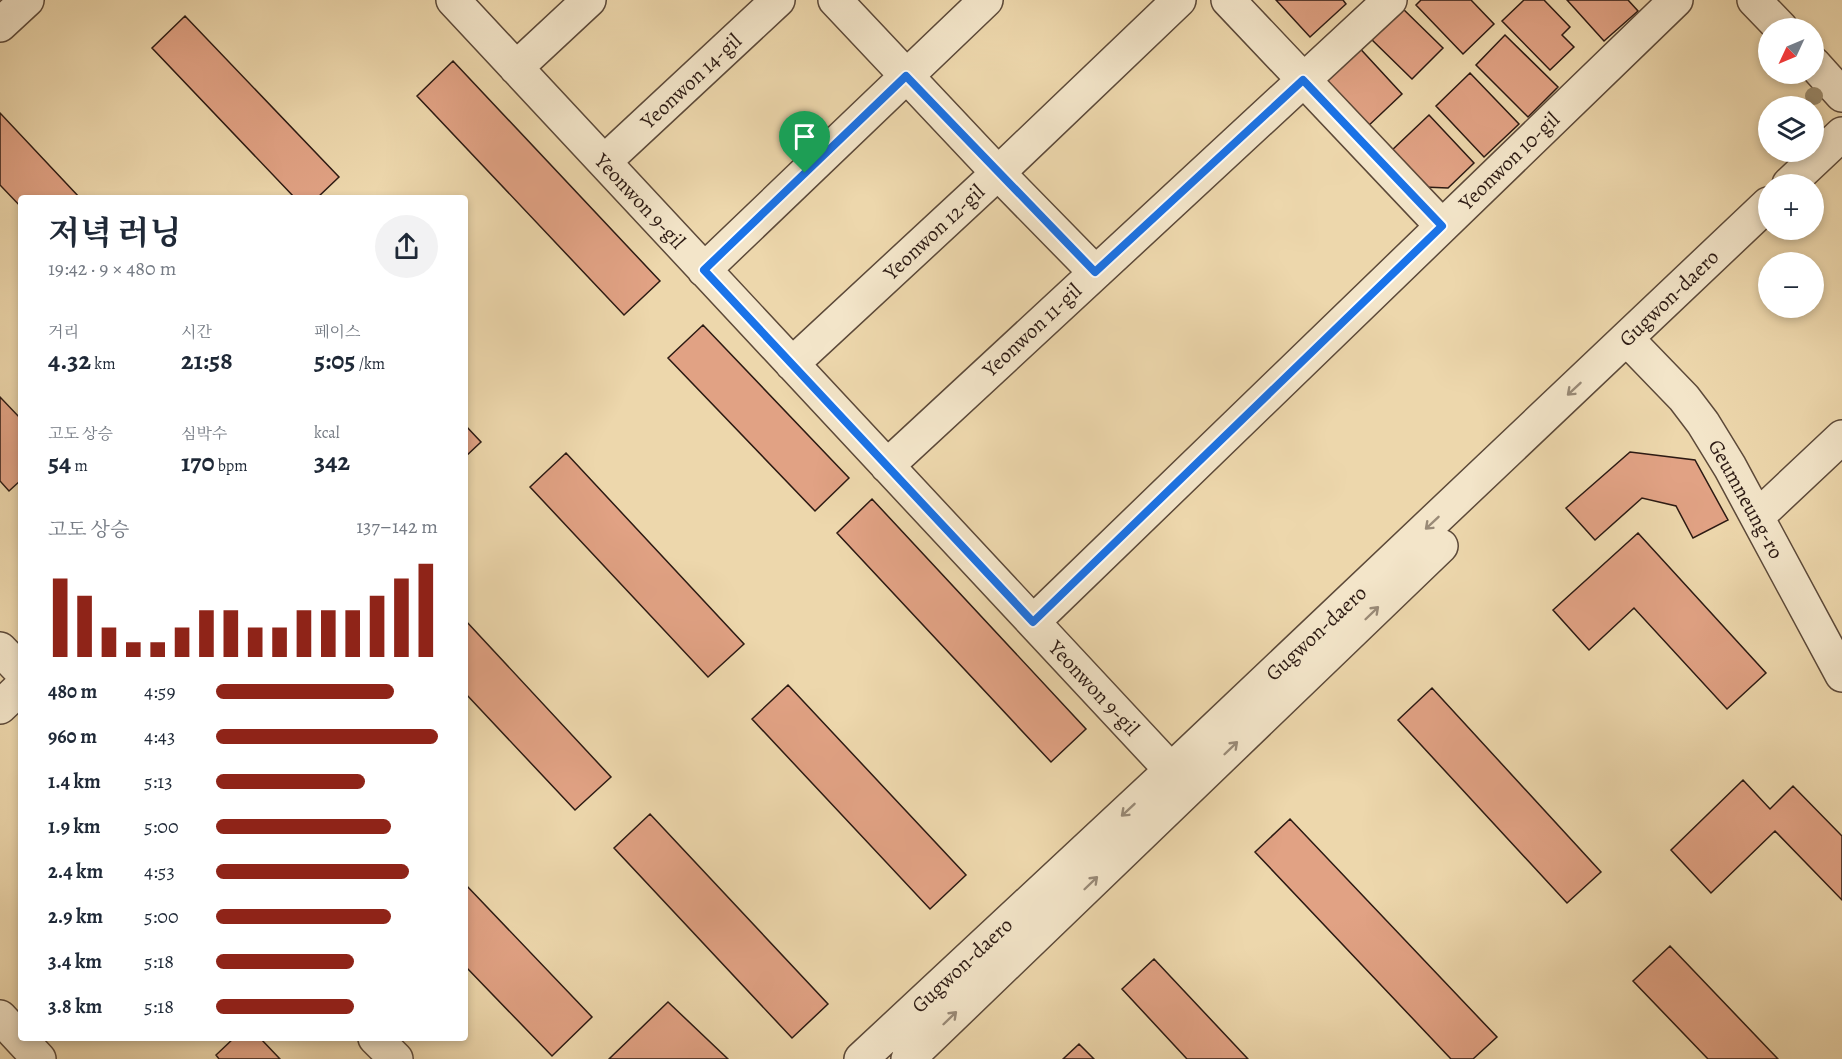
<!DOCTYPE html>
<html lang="ko">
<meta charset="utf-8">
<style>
body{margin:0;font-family:Alegreya,"Noto Serif KR",serif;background:#f2f2f3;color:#1f2937;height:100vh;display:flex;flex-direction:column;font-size:22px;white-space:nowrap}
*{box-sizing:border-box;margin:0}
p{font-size:20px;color:#747a83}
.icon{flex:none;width:33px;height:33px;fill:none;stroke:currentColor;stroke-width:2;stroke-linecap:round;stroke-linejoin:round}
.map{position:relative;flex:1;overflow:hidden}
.details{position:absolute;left:18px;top:195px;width:450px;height:846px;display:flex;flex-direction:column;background:#fff;border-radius:6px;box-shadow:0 3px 9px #0003}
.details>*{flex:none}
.needle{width:39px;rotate:226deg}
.tools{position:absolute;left:1758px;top:18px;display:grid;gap:12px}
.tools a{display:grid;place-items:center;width:66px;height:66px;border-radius:50%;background:#fff;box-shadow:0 3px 9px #0003;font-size:30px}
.pin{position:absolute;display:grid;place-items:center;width:51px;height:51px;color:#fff;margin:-62px -26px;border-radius:50% 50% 50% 0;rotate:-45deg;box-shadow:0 0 6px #0007}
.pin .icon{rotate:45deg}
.round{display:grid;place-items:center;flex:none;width:63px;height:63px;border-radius:32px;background:#f2f2f3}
.summary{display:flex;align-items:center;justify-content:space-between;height:102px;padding:0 30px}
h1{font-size:33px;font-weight:700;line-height:45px}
.stats{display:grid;grid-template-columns:repeat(3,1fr);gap:9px;height:102px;padding:6px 30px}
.stats div{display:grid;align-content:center}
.stats b{font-size:26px;font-weight:700}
.stats small{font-size:16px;font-weight:400}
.stats p{font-size:16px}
.chart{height:168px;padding:12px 30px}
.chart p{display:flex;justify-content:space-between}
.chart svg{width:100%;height:108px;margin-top:6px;stroke:#8f2418;stroke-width:6}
ul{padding:0 30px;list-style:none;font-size:20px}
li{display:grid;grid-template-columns:96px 72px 1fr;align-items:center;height:45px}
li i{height:15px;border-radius:8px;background:#8f2418}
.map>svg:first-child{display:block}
</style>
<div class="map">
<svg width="1842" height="1059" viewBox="0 0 1842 1059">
<rect width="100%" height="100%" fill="#edd7ac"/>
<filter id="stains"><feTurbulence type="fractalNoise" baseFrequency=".00333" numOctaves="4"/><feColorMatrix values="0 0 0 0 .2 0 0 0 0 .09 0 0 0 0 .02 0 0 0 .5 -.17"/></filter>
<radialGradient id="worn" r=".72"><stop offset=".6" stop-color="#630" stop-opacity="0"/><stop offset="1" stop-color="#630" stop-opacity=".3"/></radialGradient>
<path fill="#e1a284" stroke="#2c1a13" stroke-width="1.5" d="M1276 0H1343L1346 4 1310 37Z
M1421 0H1471L1494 24 1463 54 1416 5Z
M1524 0H1544L1570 27 1562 35 1574 47 1550 70 1502 21Z
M1567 0H1628L1638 11 1604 41Z
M1399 5 1443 48 1412 79 1368 36Z
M185 16 339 177 317 198H295L152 48Z
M1505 35 1558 87 1528 117 1476 65Z
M1354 42 1402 94 1365 129 1325 86 1324 70Z
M453 61 660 281 624 315 417 96Z
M1470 73 1519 124 1484 157 1436 106Z
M0 113 80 198H21V207L0 185Z
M1429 115 1474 163 1448 188 1424 187 1390 152Z
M703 325 849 478 815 511 668 358Z
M0 397 21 419V480L9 491 0 481Z
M465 425 481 442 465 457Z
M1630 452 1695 460 1728 520 1693 538 1676 506 1642 498 1595 540 1566 508Z
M566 453 744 644 708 677 530 487Z
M872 499 1086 729 1051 762 837 533Z
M1638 533 1766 673 1727 709 1634 608 1589 650 1553 610Z
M465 620 611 777 575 810 465 693Z
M788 685 966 875 930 909 752 719Z
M1432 688 1601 872 1567 903 1398 720Z
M1743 780 1770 809 1793 786 1842 836V900L1775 831 1711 893 1671 850Z
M650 814 828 1004 792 1038 614 848Z
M1290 819 1497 1037 1473 1059H1451L1255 852Z
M465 884 592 1017 552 1056 465 966Z
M1670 946 1778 1059H1708L1633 981Z
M1154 959 1248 1059H1187L1122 989Z
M668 1002 728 1059H609Z
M234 1038H260L280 1059H219L216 1055Z
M1079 1044 1094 1059H1063Z"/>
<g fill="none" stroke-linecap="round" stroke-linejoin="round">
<g stroke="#5c4939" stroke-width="36">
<path id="minor" d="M453 0 1171 770
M835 0 998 173 1095 272
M1228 0 1442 226
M1754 0 1781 28
M0 25 27 0
M1814 64 1842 95
M516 68 589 0
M604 162 778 0
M1789 184 1842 134
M704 270 986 0
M1627 339 1684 398 1703 423 1730 467 1842 675
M792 364 998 173 1179 0
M887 466 1390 0
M1757 517 1842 437
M1033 622 1676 0
M0 649 21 671
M0 707 21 687
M0 1017 39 1059
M375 1038 396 1059
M861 1059 1171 770 1768 204
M908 1059 1441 546"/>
</g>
<use href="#minor" stroke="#f3e5c9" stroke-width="33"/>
</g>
<circle fill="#9a8a6c" cx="1814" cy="96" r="9"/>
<defs><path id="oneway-shaft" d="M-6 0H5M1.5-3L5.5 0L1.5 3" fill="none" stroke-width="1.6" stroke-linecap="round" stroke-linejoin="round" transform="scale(1.5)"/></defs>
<g stroke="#998a77">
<use href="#oneway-shaft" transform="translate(1574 389) rotate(137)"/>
<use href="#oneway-shaft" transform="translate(1432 523) rotate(137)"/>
<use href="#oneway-shaft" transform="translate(1372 613) rotate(-44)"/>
<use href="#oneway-shaft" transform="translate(1231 748) rotate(-44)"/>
<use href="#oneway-shaft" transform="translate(1128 810) rotate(137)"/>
<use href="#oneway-shaft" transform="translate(1091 883) rotate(-44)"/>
<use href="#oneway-shaft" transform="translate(950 1018) rotate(-44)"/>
</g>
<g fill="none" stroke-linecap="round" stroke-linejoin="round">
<g stroke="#fff" stroke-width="12">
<path id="route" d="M906 76 1095 272 1303 80 1442 226 1033 622 704 270Z"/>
</g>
<use href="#route" stroke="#1a73e8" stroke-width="8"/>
</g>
<g text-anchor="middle" stroke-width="4.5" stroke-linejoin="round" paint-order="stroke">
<g font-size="21" fill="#2c1a13" stroke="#f3e5c9">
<text transform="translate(691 81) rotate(-43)" y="7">Yeonwon 14-gil</text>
<text transform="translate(1509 161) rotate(-44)" y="7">Yeonwon 10-gil</text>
<text transform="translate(640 201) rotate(47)" y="7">Yeonwon 9-gil</text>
<text transform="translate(934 232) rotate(-43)" y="7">Yeonwon 12-gil</text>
<text transform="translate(1669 298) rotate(-44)" y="7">Gugwon-daero</text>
<text transform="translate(1032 330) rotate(-43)" y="7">Yeonwon 11-gil</text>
<text transform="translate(1746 499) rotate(61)" y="7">Geumneung-ro</text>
<text transform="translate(1316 633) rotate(-43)" y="7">Gugwon-daero</text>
<text transform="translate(1094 688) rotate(47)" y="7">Yeonwon 9-gil</text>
<text transform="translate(962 965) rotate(-43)" y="7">Gugwon-daero</text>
</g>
</g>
<rect width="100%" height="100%" filter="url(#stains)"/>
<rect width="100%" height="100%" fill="url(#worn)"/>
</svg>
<div class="tools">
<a><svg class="needle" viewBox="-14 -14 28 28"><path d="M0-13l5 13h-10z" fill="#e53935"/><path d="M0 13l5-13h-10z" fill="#747a83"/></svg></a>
<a><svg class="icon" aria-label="layers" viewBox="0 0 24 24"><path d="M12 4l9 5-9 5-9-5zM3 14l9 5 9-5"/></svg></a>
<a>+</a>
<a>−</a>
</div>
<div class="pin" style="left:805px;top:173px;background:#1e9e55"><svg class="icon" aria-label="arrive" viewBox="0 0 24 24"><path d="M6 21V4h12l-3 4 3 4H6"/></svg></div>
<section class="details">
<div class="summary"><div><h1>저녁 러닝</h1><p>19:42 · 9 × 480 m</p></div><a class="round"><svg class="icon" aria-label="share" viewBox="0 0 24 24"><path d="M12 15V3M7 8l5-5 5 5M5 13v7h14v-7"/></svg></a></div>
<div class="stats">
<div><p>거리</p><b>4.32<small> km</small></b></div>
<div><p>시간</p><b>21:58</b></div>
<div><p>페이스</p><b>5:05<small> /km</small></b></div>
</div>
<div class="stats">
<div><p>고도 상승</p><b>54<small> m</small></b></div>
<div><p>심박수</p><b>170<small> bpm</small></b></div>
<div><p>kcal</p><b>342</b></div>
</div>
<div class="chart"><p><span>고도 상승</span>137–142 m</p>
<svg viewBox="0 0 160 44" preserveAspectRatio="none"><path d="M5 44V12M15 44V19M25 44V32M35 44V38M45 44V38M55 44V32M65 44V25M75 44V25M85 44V32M95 44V32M105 44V25M115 44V25M125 44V25M135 44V19M145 44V12M155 44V6"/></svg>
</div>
<ul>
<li><b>480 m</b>4:59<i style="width:80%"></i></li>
<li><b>960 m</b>4:43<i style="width:100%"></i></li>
<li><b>1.4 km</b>5:13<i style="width:67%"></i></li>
<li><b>1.9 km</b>5:00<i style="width:79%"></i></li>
<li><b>2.4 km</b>4:53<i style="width:87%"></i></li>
<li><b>2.9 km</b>5:00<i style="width:79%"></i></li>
<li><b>3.4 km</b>5:18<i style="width:62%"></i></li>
<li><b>3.8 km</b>5:18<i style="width:62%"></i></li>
</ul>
</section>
</div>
